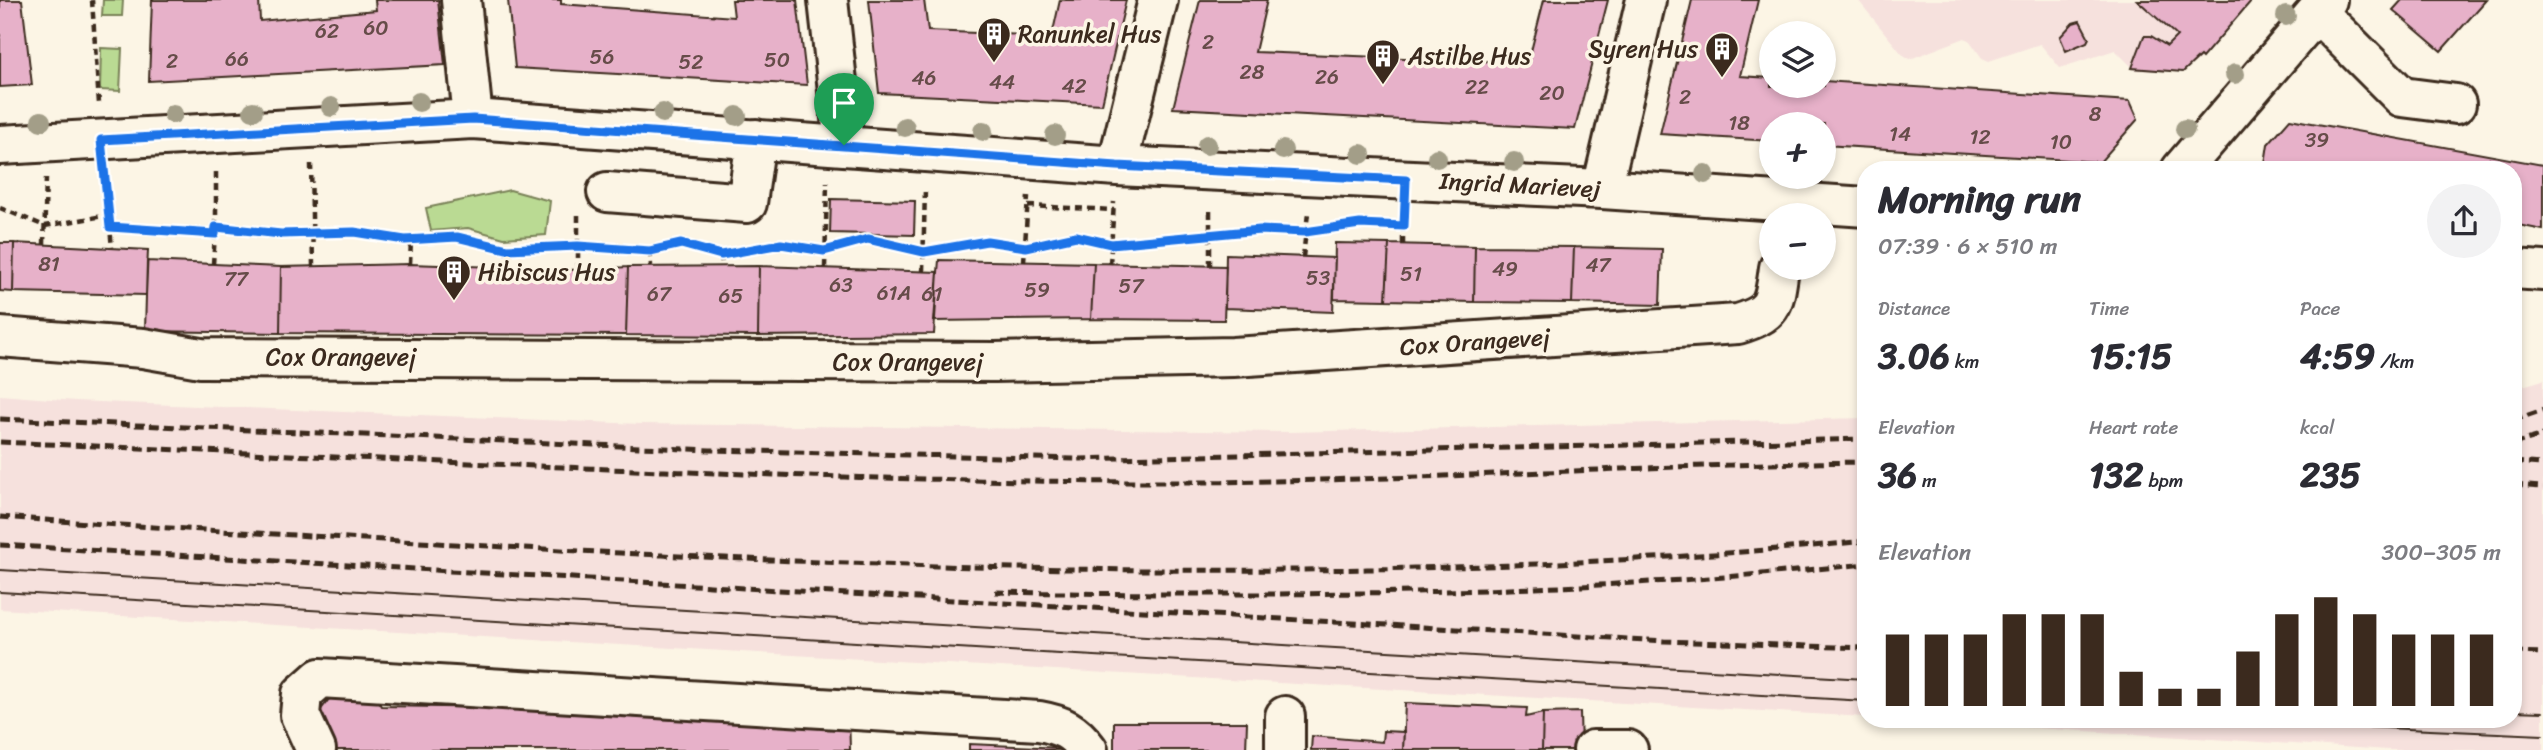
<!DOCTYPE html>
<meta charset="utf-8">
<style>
body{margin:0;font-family:Sriracha,sans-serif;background:#f2f2f3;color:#2b2b33;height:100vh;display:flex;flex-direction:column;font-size:26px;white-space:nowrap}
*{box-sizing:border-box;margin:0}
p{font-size:23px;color:#7c7c81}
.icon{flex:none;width:38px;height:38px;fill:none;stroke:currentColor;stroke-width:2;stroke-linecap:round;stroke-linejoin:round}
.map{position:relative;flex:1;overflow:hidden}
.side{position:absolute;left:1857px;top:161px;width:665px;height:567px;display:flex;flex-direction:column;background:#fff;border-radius:28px;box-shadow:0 4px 10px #0003}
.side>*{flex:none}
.tools{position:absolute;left:1759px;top:21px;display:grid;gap:14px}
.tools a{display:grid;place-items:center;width:77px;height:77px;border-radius:50%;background:#fff;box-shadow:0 4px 10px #0003;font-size:35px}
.pin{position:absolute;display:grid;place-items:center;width:60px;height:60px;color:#fff;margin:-72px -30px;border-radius:50% 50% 50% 0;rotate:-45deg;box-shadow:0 0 7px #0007}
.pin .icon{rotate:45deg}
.round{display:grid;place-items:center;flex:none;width:74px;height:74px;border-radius:37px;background:#f2f2f3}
.head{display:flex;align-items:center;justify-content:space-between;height:119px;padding:0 21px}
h1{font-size:38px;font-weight:800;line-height:52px}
.metrics{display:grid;grid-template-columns:repeat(3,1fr);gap:10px;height:119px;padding:7px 21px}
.metrics div{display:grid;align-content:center}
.metrics b{font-size:35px;font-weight:800}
.metrics small{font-size:19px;font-weight:400}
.metrics p{font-size:19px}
.chart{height:196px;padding:14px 21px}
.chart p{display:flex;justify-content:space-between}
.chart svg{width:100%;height:126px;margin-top:7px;stroke:#3b2a1e;stroke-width:6}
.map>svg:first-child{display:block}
</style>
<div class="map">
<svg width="2543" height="750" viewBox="0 0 2543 750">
<rect width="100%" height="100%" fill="#fcf5e5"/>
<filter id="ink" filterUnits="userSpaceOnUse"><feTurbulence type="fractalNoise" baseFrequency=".0143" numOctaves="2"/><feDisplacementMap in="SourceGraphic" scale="14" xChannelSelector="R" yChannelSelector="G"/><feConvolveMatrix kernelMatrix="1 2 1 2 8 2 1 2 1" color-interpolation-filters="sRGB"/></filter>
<g filter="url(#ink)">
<path fill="#f6e1dd" d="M1858 0H2252L2202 57 2183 72 2135 70 2115 50 2060 68 2040 44 1989 61 1982 58 1970 41 1965 38 1910 59 1902 54Z
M2543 380V750H2389L1893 719H2513V389Z
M0 395 76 401 641 424 1290 432 1865 418V717L0 609Z"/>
<path fill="#bada93" stroke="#7a8258" stroke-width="2" d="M103 0H123L122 16H102Z
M101 48 122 49 120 91 100 90Z
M510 190 550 201 546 235 504 238 468 228 431 231 426 208Z"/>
<path fill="#e7b1c9" stroke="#3b2a1e" stroke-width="2" d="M0 0H22L32 85 0 87Z
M152 0H259L260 21 376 10 375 0H438L445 65 149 81Z
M508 0H561V4L734 17 732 0H797L807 85 515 68Z
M869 0H924L928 31 1052 36 1060 0H1126L1102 104 879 93Z
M1200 0H1267L1255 52 1528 63 1544 0H1608L1575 129 1173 108Z
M1692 0H1758L1740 76 1771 78V86H1824V81L2130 101 2138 119 2100 162 1824 145V124H1771V141L1660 134Z
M2137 0H2252L2202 58 2200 56 2183 72 2132 68 2144 36H2151L2167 46 2177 36Z
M2402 0H2486L2441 51 2393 10Z
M2080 21 2089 38 2087 42 2066 51 2060 37 2073 23Z
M2290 119 2543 165V230L2513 224V170H2264L2268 144Z
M831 199 915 201 914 235 830 233Z
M0 243H14L13 292 0 291Z
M14 243 148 250 146 295 13 292Z
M1335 243 1389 244 1386 300 1334 299Z
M1389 244 1475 246 1474 302 1386 300Z
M1475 246 1574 247 1572 303 1474 302Z
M1574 247 1662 249 1660 305 1572 303Z
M1226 254 1335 258 1333 312 1225 308Z
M939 260 1094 263 1091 319 934 321Z
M147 261 281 267 280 333 145 331Z
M1094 263 1226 266 1224 320 1091 319Z
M410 264 578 270 628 267 626 335 280 333 281 267Z
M759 266 938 272 934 334 758 336Z
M759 266 758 336 626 335 628 267Z
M339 686 372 691 381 706 849 714 850 750H332L317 715Z
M1405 703 1527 708 1526 717 1543 713 1542 750H1403Z
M1580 712 1581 750H1542L1543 713Z
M1114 722H1247L1246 750H1114Z
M1383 731 1404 732 1403 750H1311L1312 736 1382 742Z
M969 744 1063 748V750H969Z"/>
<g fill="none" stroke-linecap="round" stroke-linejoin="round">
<g stroke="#3b2a1e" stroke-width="44">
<path id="minor" d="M461 0 473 119
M828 0 844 145
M2317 12 2402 97 2456 104
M0 145 473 119 1117 166 1602 189 1866 207
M1117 166 1158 0
M2181 170 2327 0
M1602 189 1646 0
M607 192 747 203 756 139
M2513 269 2543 271
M0 337 143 348 201 358 995 362 1233 357 1738 324C1775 313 1774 303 1779 268
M316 750 300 715 302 694 320 678 1039 721C1062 725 1074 731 1088 750
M1285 750V716
M1593 750H1628"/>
</g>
<path stroke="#3b2a1e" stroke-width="4.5" stroke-dasharray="7 5" stroke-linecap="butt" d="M92 0 99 104
M311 164 313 266
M105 175 112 248
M1028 206 1114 210
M0 208 45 226 109 215
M110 227 215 234 216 227 281 234 353 232 405 240 457 237 507 249 578 246 650 251 681 244 721 255 781 244 824 251 868 239 924 252 987 241 1026 247 1076 236 1111 244 1260 231 1305 232 1360 224 1403 226 1404 218
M216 227V168
M44 244 46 178
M1403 244V226
M650 251 651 266
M721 255 722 266
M1303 257 1308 213
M1024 262 1028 196
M213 264 215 234
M410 264 411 240
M1110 264 1114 202
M1210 266V207
M506 267 507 249
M825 268 827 182
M578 270V215
M923 271 925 188"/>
<use href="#minor" stroke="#fcf5e5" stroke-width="38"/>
<path stroke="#3b2a1e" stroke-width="2" d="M0 570 1866 679
M0 592 1866 701
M2513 711 2543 712
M2184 719 2543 735"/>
<path stroke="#3b2a1e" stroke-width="5" stroke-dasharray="10 5" stroke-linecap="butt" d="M0 419 710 450 1077 459 1866 439
M2513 420 2543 410
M0 442C384 458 768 481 1153 482 1390 483 1628 465 1866 462
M2513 444 2543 435
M2513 462 2543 464
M2513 485 2543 487
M0 517C168 529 337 537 506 547 959 572 1413 586 1866 541
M0 545 1664 641 1866 648
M995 592C1285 597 1577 595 1866 564
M2513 652 2543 653"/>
</g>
<g fill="#a39e88">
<circle cx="2286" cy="16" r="10"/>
<circle cx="2235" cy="74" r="10"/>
<circle cx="419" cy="102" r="10"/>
<circle cx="331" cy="107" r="10"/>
<circle cx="253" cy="111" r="10"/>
<circle cx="663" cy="113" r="10"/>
<circle cx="173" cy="114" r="10"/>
<circle cx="737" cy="116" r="10"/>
<circle cx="41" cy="121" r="10"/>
<circle cx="905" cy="127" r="10"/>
<circle cx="2185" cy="129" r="10"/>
<circle cx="983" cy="131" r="10"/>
<circle cx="1055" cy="135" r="10"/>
<circle cx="1207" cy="145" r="10"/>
<circle cx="1283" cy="150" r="10"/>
<circle cx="1361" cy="154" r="10"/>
<circle cx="1437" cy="158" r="10"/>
<circle cx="1514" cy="162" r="10"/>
<circle cx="1705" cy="174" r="10"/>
</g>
</g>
<g fill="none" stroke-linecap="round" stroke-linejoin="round" filter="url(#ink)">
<g stroke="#fff" stroke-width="14">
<path id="route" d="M473 119 1117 166 1406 180 1404 226 1360 224 1305 232 1260 230 1111 244 1076 236 1026 247 987 241 924 252 868 239 824 251 781 244 721 255 681 244 650 251 578 246 507 249 457 237 405 240 354 232 281 234 216 227 215 234 110 227 101 140Z"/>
</g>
<use href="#route" stroke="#1a73e8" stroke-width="9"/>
</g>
<defs>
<g id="building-pin" transform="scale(1.75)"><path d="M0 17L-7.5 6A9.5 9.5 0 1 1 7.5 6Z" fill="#3b2a1e" stroke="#fcf5e5"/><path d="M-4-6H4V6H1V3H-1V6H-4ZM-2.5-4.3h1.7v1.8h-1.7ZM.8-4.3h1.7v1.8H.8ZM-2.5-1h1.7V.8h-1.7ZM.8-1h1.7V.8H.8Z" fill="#fff"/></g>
</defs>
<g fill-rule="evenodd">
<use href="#building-pin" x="994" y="34"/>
<use href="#building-pin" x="1722" y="49"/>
<use href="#building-pin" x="1383" y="56"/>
<use href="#building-pin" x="454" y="272"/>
</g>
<g text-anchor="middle" stroke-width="7" stroke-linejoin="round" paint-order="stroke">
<g font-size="21" fill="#664c49">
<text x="376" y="35">60</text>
<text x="327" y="38">62</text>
<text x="1208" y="49">2</text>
<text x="602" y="64">56</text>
<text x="237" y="66">66</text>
<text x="777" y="67">50</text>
<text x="172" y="68">2</text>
<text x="691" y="69">52</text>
<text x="1252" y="79">28</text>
<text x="1327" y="84">26</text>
<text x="924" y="85">46</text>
<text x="1002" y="89">44</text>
<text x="1074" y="93">42</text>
<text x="1477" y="94">22</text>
<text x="1552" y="100">20</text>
<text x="1685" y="104">2</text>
<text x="2095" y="121">8</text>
<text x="1739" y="130">18</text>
<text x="1900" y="141">14</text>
<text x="1980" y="144">12</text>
<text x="2317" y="147">39</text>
<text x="2061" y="149">10</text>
<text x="49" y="271">81</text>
<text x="1598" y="272">47</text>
<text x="1505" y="276">49</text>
<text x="1411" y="281">51</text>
<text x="1318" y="285">53</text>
<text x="236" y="286">77</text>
<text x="841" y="292">63</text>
<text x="1131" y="293">57</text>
<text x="1037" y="297">59</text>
<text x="894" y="300">61A</text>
<text x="659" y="301">67</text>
<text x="932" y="301">61</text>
<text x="731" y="303">65</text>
</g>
<g font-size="24" fill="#3b2a1e" stroke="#fcf5e5" text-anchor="start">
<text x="1018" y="42">Ranunkel Hus</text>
<text x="1698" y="57" text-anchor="end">Syren Hus</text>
<text x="1408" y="64">Astilbe Hus</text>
<text x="478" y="280">Hibiscus Hus</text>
</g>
<g font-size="24" fill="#3b2a1e" stroke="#fcf5e5">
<text transform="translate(1520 185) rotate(3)" y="8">Ingrid Marievej</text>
<text transform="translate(1475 342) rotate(-4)" y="8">Cox Orangevej</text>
<text x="341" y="365">Cox Orangevej</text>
<text x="908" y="370">Cox Orangevej</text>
</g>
</g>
</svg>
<div class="tools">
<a><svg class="icon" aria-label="layers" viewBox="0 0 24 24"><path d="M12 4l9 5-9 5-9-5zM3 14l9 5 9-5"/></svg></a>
<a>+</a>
<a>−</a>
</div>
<div class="pin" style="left:844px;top:145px;background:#1e9e55"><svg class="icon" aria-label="arrive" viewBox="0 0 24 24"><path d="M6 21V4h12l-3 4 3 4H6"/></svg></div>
<section class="side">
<div class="head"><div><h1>Morning run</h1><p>07:39 · 6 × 510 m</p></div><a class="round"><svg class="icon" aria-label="share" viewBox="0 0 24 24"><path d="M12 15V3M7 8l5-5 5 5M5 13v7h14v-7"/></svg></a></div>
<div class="metrics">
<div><p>Distance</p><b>3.06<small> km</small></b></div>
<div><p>Time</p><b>15:15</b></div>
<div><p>Pace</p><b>4:59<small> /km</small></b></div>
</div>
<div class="metrics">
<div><p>Elevation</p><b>36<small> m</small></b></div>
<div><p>Heart rate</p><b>132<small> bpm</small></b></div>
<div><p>kcal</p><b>235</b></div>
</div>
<div class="chart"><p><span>Elevation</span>300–305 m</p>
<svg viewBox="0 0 160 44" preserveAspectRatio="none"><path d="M5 44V19M15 44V19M25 44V19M35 44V12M45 44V12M55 44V12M65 44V32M75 44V38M85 44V38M95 44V25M105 44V12M115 44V6M125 44V12M135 44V19M145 44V19M155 44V19"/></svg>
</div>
</section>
</div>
